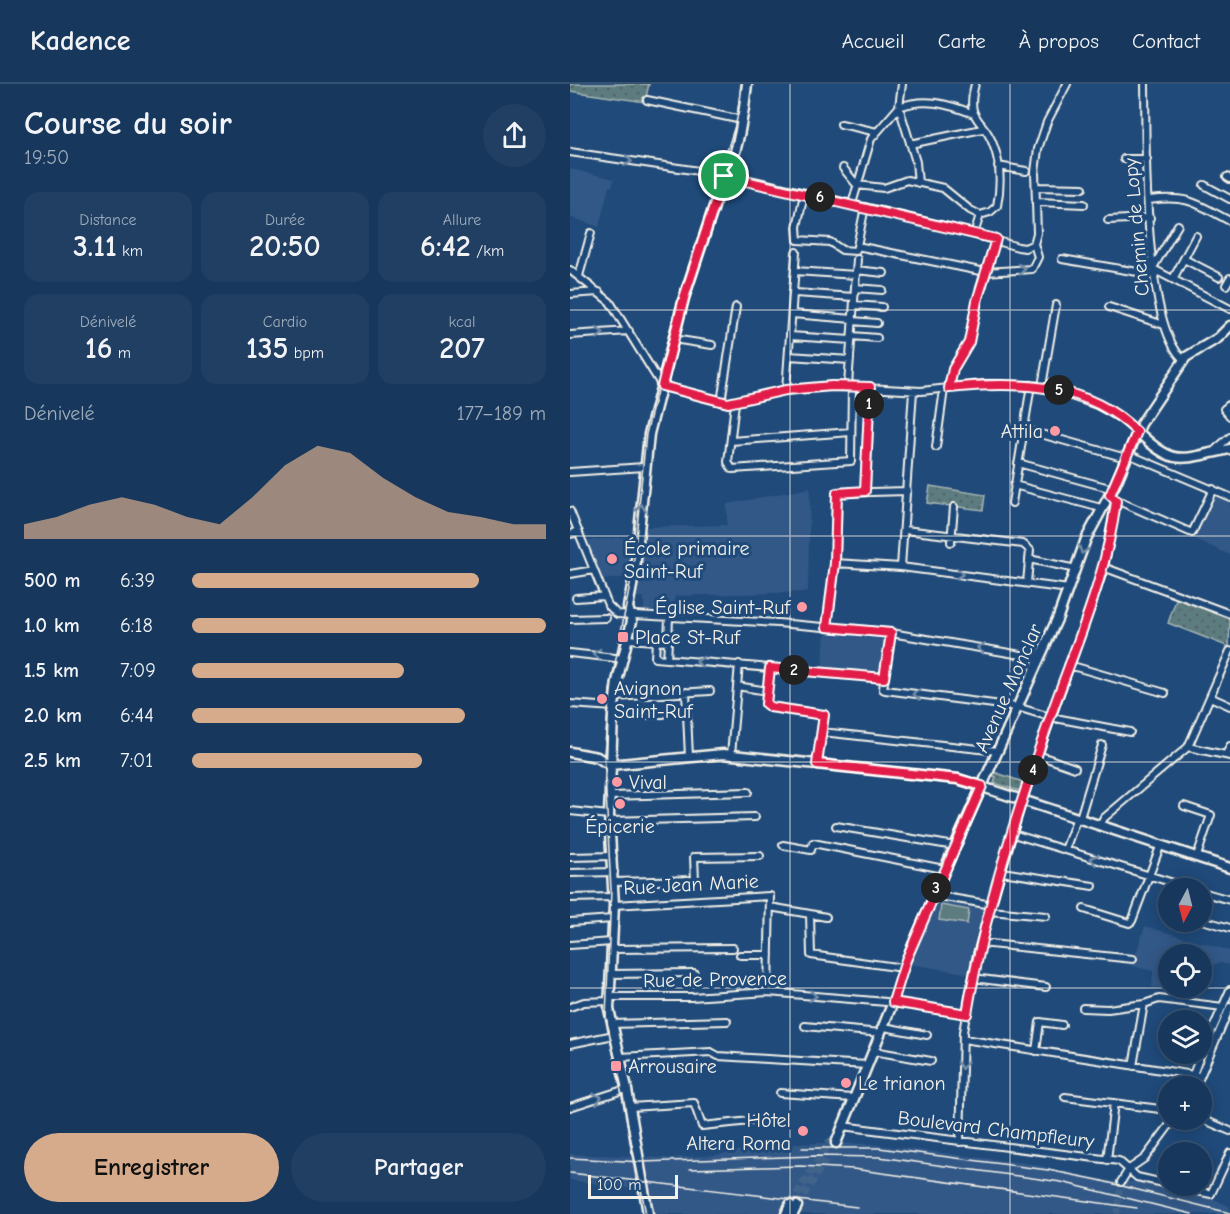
<!DOCTYPE html>
<html lang="fr">
<meta charset="utf-8">
<style>
body{margin:0;font-family:"Comic Neue",sans-serif;background:#203f62;color:#f1f3f6;height:100vh;display:flex;flex-direction:column;font-size:22px;white-space:nowrap}
*{box-sizing:border-box;margin:0}
p{font-size:20px;color:#9eacbb}
.icon{flex:none;width:33px;height:33px;fill:none;stroke:currentColor;stroke-width:2;stroke-linecap:round;stroke-linejoin:round}
.map{position:relative;flex:1;overflow:hidden}
.drawer{display:flex;flex-direction:column;background:#17385c;width:570px}
.drawer>*{flex:none}
.needle{width:39px;rotate:187deg}
.buttons{position:absolute;left:588px;top:794px;display:grid;gap:12px}
.buttons a{display:grid;place-items:center;width:54px;height:54px;border-radius:50%;background:#17385c;box-shadow:0 3px 15px #0003,0 0 0 2px #365272;font-size:30px}
.scale{position:absolute;left:18px;bottom:15px;width:90px;box-sizing:border-box;padding-left:6px;border:3px solid #f4f1e8;border-top:0;font-size:16px;line-height:21px;white-space:nowrap;color:#f4f1e8;-webkit-text-stroke:4px #1f4a7a;paint-order:stroke}
.pin{position:absolute;display:grid;place-items:center;width:51px;height:51px;color:#fff;margin:-26px;border:3px solid #fff;border-radius:50%;box-shadow:0 2px 6px #0007}
.km{position:absolute;width:30px;height:30px;margin:-15px;border-radius:50%;background:#222;color:#fff;font-size:16px;line-height:30px;text-align:center}
.round{display:grid;place-items:center;flex:none;width:63px;height:63px;border-radius:32px;background:#203f62}
.overview{display:flex;align-items:center;justify-content:space-between;height:102px;padding:0 24px}
h1{font-size:33px;font-weight:700;line-height:45px}
.figures{display:grid;grid-template-columns:repeat(3,1fr);gap:9px;height:102px;padding:6px 24px}
.figures div{display:grid;align-content:center;border-radius:15px;background:#203f62;text-align:center}
.figures b{font-size:30px;font-weight:700}
.figures small{font-size:16px;font-weight:400}
.figures p{font-size:16px}
.chart{height:168px;padding:12px 24px}
.chart p{display:flex;justify-content:space-between}
.chart svg{width:100%;height:108px;margin-top:6px;fill:#d6ab8b;opacity:.7}
.cta{display:flex;gap:12px;margin-top:auto;padding:12px 24px}
.cta a{flex:1;height:69px;border-radius:36px;background:#d6ab8b;color:#111;font-size:24px;font-weight:700;line-height:69px;text-align:center}
.cta a+a{background:#203f62;color:#f1f3f6}
ul{padding:0 24px;list-style:none;font-size:20px}
li{display:grid;grid-template-columns:96px 72px 1fr;align-items:center;height:45px}
li i{height:15px;border-radius:8px;background:#d6ab8b}
header{display:flex;align-items:center;gap:36px;box-sizing:border-box;height:84px;padding:0 30px;background:#17385c;border-bottom:2px solid #365272}
header strong{font-size:28px}
nav{display:flex;gap:33px;margin-inline-start:auto;font-size:21px}
main{display:flex;flex:1;min-height:0}
.map>svg:first-child{display:block}
</style>
<header>
<strong>Kadence</strong>
<nav><a>Accueil</a><a>Carte</a><a>À propos</a><a>Contact</a></nav>
</header>
<main>
<section class="drawer">
<div class="overview"><div><h1>Course du soir</h1><p>19:50</p></div><a class="round"><svg class="icon" aria-label="share" viewBox="0 0 24 24"><path d="M12 15V3M7 8l5-5 5 5M5 13v7h14v-7"/></svg></a></div>
<div class="figures">
<div><p>Distance</p><b>3.11<small> km</small></b></div>
<div><p>Durée</p><b>20:50</b></div>
<div><p>Allure</p><b>6:42<small> /km</small></b></div>
</div>
<div class="figures">
<div><p>Dénivelé</p><b>16<small> m</small></b></div>
<div><p>Cardio</p><b>135<small> bpm</small></b></div>
<div><p>kcal</p><b>207</b></div>
</div>
<div class="chart"><p><span>Dénivelé</span>177–189 m</p>
<svg viewBox="0 0 160 44" preserveAspectRatio="none"><path d="M0 44V38L10 35L20 30L30 27L40 30L50 35L60 38L70 27L80 14L90 6L100 9L110 19L120 27L130 33L140 35L150 38L160 38V44z"/></svg>
</div>
<ul>
<li><b>500 m</b>6:39<i style="width:81%"></i></li>
<li><b>1.0 km</b>6:18<i style="width:100%"></i></li>
<li><b>1.5 km</b>7:09<i style="width:60%"></i></li>
<li><b>2.0 km</b>6:44<i style="width:77%"></i></li>
<li><b>2.5 km</b>7:01<i style="width:65%"></i></li>
</ul>
<div class="cta"><a>Enregistrer</a><a>Partager</a></div>
</section>
<div class="map">
<svg width="660" height="1130" viewBox="0 0 660 1130">
<defs>
<pattern id="park-dots" width="8" height="8" patternUnits="userSpaceOnUse" patternTransform="scale(1.5)"><rect width="8" height="8" fill="#5b7b7f"/><path d="M2 2h.1M6 6h.1" fill="none" stroke="#536465" stroke-width="1.8" stroke-linecap="round"/></pattern>
</defs>
<rect width="100%" height="100%" fill="#1f4a7a"/>
<filter id="ink" filterUnits="userSpaceOnUse"><feTurbulence type="fractalNoise" baseFrequency=".0167" numOctaves="2"/><feDisplacementMap in="SourceGraphic" scale="12" xChannelSelector="R" yChannelSelector="G"/><feConvolveMatrix kernelMatrix="1 2 1 2 8 2 1 2 1" color-interpolation-filters="sRGB"/></filter>
<g filter="url(#ink)">
<path fill="#315887" d="M0 85 44 95 42 103 39 102 29 143 0 133Z
M240 404 238 508 105 512 104 527 74 526V513H66L75 443 157 441V420Z
M647 411 660 417V471L625 455 643 414Z
M63 453 58 493 33 496 17 456Z
M255 550 317 555 312 591 252 587Z
M366 814 417 823 400 890 340 880Z
M575 842 660 867V881L649 879 635 883 632 897V870H598V903L582 904 583 887 562 882Z
M256 1059 300 1060 456 1079 541 1097 598 1099 626 1106 660 1123V1130H83L78 1107 0 1096V1070L100 1074 146 1071 204 1060Z"/>
<path fill="url(#park-dots)" stroke="#a8b6b4" stroke-width="1.5" d="M0 0H79L75 18 0 7Z
M360 402 415 411 413 426 357 419Z
M607 513 660 533 659 563 598 539Z
M424 688 453 698 450 707 424 699 426 693 422 691Z"/>
<path fill="#5b7b7f" stroke="#a8b6b4" stroke-width="1.5" d="M371 821 399 826 397 840 369 836Z"/>
<g fill="none" stroke-linecap="round" stroke-linejoin="round">
<path stroke="#3f638a" stroke-width="6" stroke-dasharray="6 3" stroke-linecap="butt" d="M547 1130 551 1098"/>
<path stroke="#3f638a" stroke-width="8" stroke-dasharray="8 4" stroke-linecap="butt" d="M220 1121 259 1059 266 1052
M227 1122 255 1076"/>
<g stroke="#f4f1e8" stroke-width="10">
<path id="street" d="M575 0C576 56 572 241 614 276
M77 16 172 36
M271 40 307 48
M340 60 412 45
M0 68 163 92 379 143 448 163 455 164 464 160
M554 75H577
M428 82 456 87
M273 84 287 101 314 104 337 96 373 104 400 126 410 131
M657 93 660 95
M348 99 346 78 329 23C355 13 378 20 404 30
M634 101 660 115
M466 103 513 104
M234 110 227 143 228 156 260 158 272 166 286 167 287 162
M579 116C620 111 625 119 660 137
M467 118 514 120
M282 120 301 55 329 23 332 0
M295 123 287 162 415 188 462 185 468 173 464 160 467 149 465 88 468 65 477 38 497 0
M538 136 580 134
M404 150 410 131 420 128 427 122C431 102 431 80 423 60 413 33 395 38 405 0
M492 175 585 191
M614 175 649 193
M584 182 608 141
M0 186 40 218 92 302 158 319 216 306 262 302 351 307 416 300 472 302 527 321 549 333 568 348
M286 186 314 189
M585 186 660 225
M225 187 286 191
M9 192 21 149
M603 195 626 152
M656 201 660 194
M285 204 312 206
M225 209 284 213
M0 210 29 208
M284 221 312 223
M539 223 594 241
M222 230 283 235
M283 237 307 239
M0 251 59 247
M220 252 281 256
M282 252 307 254
M103 255 142 261
M219 272 280 276
M278 301 287 175
M472 302 486 221
M379 304 383 285 399 258 407 217 426 155
M216 306 226 168
M151 318 166 223
M165 319 158 378 162 385 281 377 282 301
M660 320 654 325 660 332
M453 345 556 374
M161 357 281 348
M366 363 374 305
M647 368V364L660 353
M558 370 660 413
M448 379 543 405
M0 388 74 383
M444 401 531 424
M295 407 300 303
M544 415 622 449 643 405
M442 419 461 301
M0 427 38 521 47 530 208 539 321 549 469 574
M335 446 453 460 460 466 457 499
M0 450 9 448
M381 458 384 423
M459 475 506 485
M265 479 331 483 499 505
M331 483 343 307
M533 483 660 530
M0 490 24 486
M6 514 34 512
M0 535 36 534
M257 543 265 479 267 409 337 407
M321 549 313 605 315 606 447 623 480 633 560 648
M58 555 98 558 99 534
M86 557 85 574 97 575 98 558
M0 569 54 575
M97 575 314 594
M499 581 595 609
M167 602 197 607 196 620 200 623 254 631 247 680
M197 607 200 583
M116 608 119 673
M45 613 140 607
M640 613 660 622
M0 620 44 623
M43 632 93 630
M252 648 428 667
M618 663 660 672
M161 671 169 580
M468 671 505 684
M656 671 660 662
M40 712 178 708
M614 722 641 731 627 772
M0 727 39 731
M510 734 532 661
M39 737 185 733
M531 740 534 734 618 663 660 567
M266 742 385 762
M443 750 620 804
M213 761 241 766 243 759 374 785
M495 766 507 733
M0 773 43 772
M432 788 523 802
M0 789 44 788
M44 798 125 796 124 773 190 772
M632 808 660 816
M0 814 43 813
M44 821 200 812 198 908
M200 823 240 830 241 871 333 884
M514 825 559 839 562 837 591 760
M420 827 476 832
M240 830 256 833
M632 836 660 844
M0 838 43 835
M411 859 563 875
M0 861 42 858
M41 865 163 864
M170 871H199
M40 890 124 889
M403 894 476 903
M38 913H121L198 908 328 919 397 930
M323 918 336 876 363 811 422 821
M0 923 14 918 38 917
M513 924 538 925 574 920
M41 940 157 937
M235 942 311 949
M314 943 357 951
M393 955 630 992
M0 960 44 951
M303 967 361 977
M466 967 470 938 492 941
M632 969 660 906
M50 973 141 968 148 972 297 981
M563 982 574 920 589 915 653 923
M619 1002 631 969
M626 1002 660 923
M210 1009 283 1014
M495 1013 598 1026
M0 1023 56 1005
M60 1023 124 1019 132 1042 190 1036
M632 1035 660 1047
M600 1038 619 1035
M272 1042 549 1077 567 1093 598 1100
M390 1058 393 948 407 870 455 708 533 487 546 417
M537 1076 544 1019
M551 1098 559 1085 575 1074 604 1035
M601 1101 641 1110 660 1069"/>
</g>
<g stroke="#f4f1e8" stroke-width="13">
<path id="secondary" d="M568 348C606 385 612 374 660 365
M0 668 27 673 40 681
M40 681 153 670 388 695 660 784
M363 811 488 533 516 455 546 399 571 340 616 273 648 254 660 242
M266 1059 323 918
M78 1130 56 1000 39 925 44 821 39 731 43 632 47 598 62 537 58 523 65 486 79 350 114 214 154 92C167 79 175 20 177 0
M216 1130 220 1121
M223 1130 227 1122"/>
</g>
<use href="#street" stroke="#1f4a7a" stroke-width="6"/>
<use href="#secondary" stroke="#1f4a7a" stroke-width="8"/>
<path stroke="#f4f1e8" stroke-width="1.5" d="M76 1130 36 933 41 806 34 669 40 606 63 485 76 350 111 213 167 35 171 0"/>
<path stroke="#f4f1e8" stroke-width="1.5" d="M232 1064H309L478 1086 528 1096 660 1129
M0 1074 72 1078 245 1072 309 1073 491 1098 622 1130
M120 1085 230 1082 283 1085 567 1124
M0 1089 287 1123"/>
</g>
<defs><path id="oneway-chevron" d="M-2-3.5L2.5 0L-2 3.5" fill="none" stroke-width="1.6" stroke-linecap="round" stroke-linejoin="round" transform="scale(1.5)"/></defs>
<g stroke="#748da6">
<use href="#oneway-chevron" transform="translate(58 77) rotate(9)"/>
<use href="#oneway-chevron" transform="translate(452 185) rotate(-6)"/>
<use href="#oneway-chevron" transform="translate(30 249) rotate(-4)"/>
<use href="#oneway-chevron" transform="translate(71 424) rotate(-84)"/>
<use href="#oneway-chevron" transform="translate(513 466) rotate(109)"/>
<use href="#oneway-chevron" transform="translate(389 490) rotate(7)"/>
<use href="#oneway-chevron" transform="translate(411 564) rotate(-171)"/>
<use href="#oneway-chevron" transform="translate(27 570) rotate(-177)"/>
<use href="#oneway-chevron" transform="translate(130 578) rotate(-176)"/>
<use href="#oneway-chevron" transform="translate(347 610) rotate(-173)"/>
<use href="#oneway-chevron" transform="translate(524 775) rotate(-163)"/>
<use href="#oneway-chevron" transform="translate(243 912) rotate(5)"/>
<use href="#oneway-chevron" transform="translate(392 981) rotate(92)"/>
<use href="#oneway-chevron" transform="translate(28 1014) rotate(-17)"/>
</g>
</g>
<g fill="none" stroke-linecap="round" stroke-linejoin="round" filter="url(#ink)">
<g stroke="#fff" stroke-width="12">
<path id="route" d="M154 92 426 155 407 217 399 258 383 285 379 304C444 297 518 298 567 348L540 411 546 417C537 492 506 560 481 631 447 728 414 828 397 930L323 918 336 876 412 702 388 695 247 680 254 631 200 623 196 620 200 584 314 594 321 549 257 543 265 479 267 409 295 407 300 303 262 302 216 306 158 319 92 302 114 214Z"/>
</g>
<use href="#route" stroke="#e11d48" stroke-width="8"/>
</g>
<path fill="none" stroke="#f4f1e8" stroke-width="1.5" stroke-opacity="0.55" d="M220 0V1130M440 0V1130M0 226H660M0 452H660M0 678H660M0 904H660"/>
<g fill="#ff9aa2" stroke="#1f4a7a" stroke-width="2">
<circle cx="485" cy="347" r="6"/>
<circle cx="42" cy="475" r="6"/>
<circle cx="232" cy="523" r="6"/>
<rect x="47" y="547" width="12" height="12" rx="3"/>
<circle cx="32" cy="615" r="6"/>
<circle cx="47" cy="698" r="6"/>
<circle cx="50" cy="720" r="6"/>
<rect x="40" y="976" width="12" height="12" rx="3"/>
<circle cx="276" cy="999" r="6"/>
<circle cx="233" cy="1047" r="6"/>
</g>
<g text-anchor="middle" stroke-width="6" stroke-linejoin="round" paint-order="stroke">
<g font-size="20" fill="#f4f1e8" stroke="#1f4a7a">
<text transform="translate(566 143) rotate(-95)" y="7">Chemin de Lopy</text>
<text transform="translate(438 604) rotate(-66)" y="7">Avenue Monclar</text>
<text transform="translate(121 800) rotate(-3)" y="7">Rue Jean Marie</text>
<text transform="translate(145 895) rotate(-1)" y="7">Rue de Provence</text>
<text transform="translate(426 1045) rotate(7)" y="7">Boulevard Champfleury</text>
</g>
<g font-size="20" fill="#f4f1e8" stroke="#1f4a7a" text-anchor="start">
<text x="473" y="354" text-anchor="end">Attila</text>
<text x="54" y="471">École primaire<tspan x="54" dy="23">Saint-Ruf</tspan></text>
<text x="220" y="530" text-anchor="end">Église Saint-Ruf</text>
<text x="65" y="560">Place St-Ruf</text>
<text x="44" y="611">Avignon<tspan x="44" dy="23">Saint-Ruf</tspan></text>
<text x="59" y="705">Vival</text>
<text x="50" y="749" text-anchor="middle">Épicerie</text>
<text x="58" y="989">Arrousaire</text>
<text x="288" y="1006">Le trianon</text>
<text x="221" y="1043" text-anchor="end">Hôtel<tspan x="221" dy="23">Altera Roma</tspan></text>
</g>
</g>
</svg>
<div class="buttons">
<a><svg class="needle" viewBox="-14 -14 28 28"><path d="M0-13l5 13h-10z" fill="#e53935"/><path d="M0 13l5-13h-10z" fill="#9eacbb"/></svg></a>
<a><svg class="icon" aria-label="locate" viewBox="0 0 24 24"><circle cx="12" cy="12" r="6"/><path d="M12 2v4M12 18v4M2 12h4M18 12h4"/></svg></a>
<a><svg class="icon" aria-label="layers" viewBox="0 0 24 24"><path d="M12 4l9 5-9 5-9-5zM3 14l9 5 9-5"/></svg></a>
<a>+</a>
<a>−</a>
</div>
<div class="scale">100 m</div>
<div class="pin" style="left:154px;top:92px;background:#1e9e55"><svg class="icon" aria-label="arrive" viewBox="0 0 24 24"><path d="M6 21V4h12l-3 4 3 4H6"/></svg></div>
<b class="km" style="left:299px;top:320px">1</b>
<b class="km" style="left:224px;top:586px">2</b>
<b class="km" style="left:366px;top:804px">3</b>
<b class="km" style="left:463px;top:686px">4</b>
<b class="km" style="left:489px;top:306px">5</b>
<b class="km" style="left:250px;top:113px">6</b>
</div>
</main>
